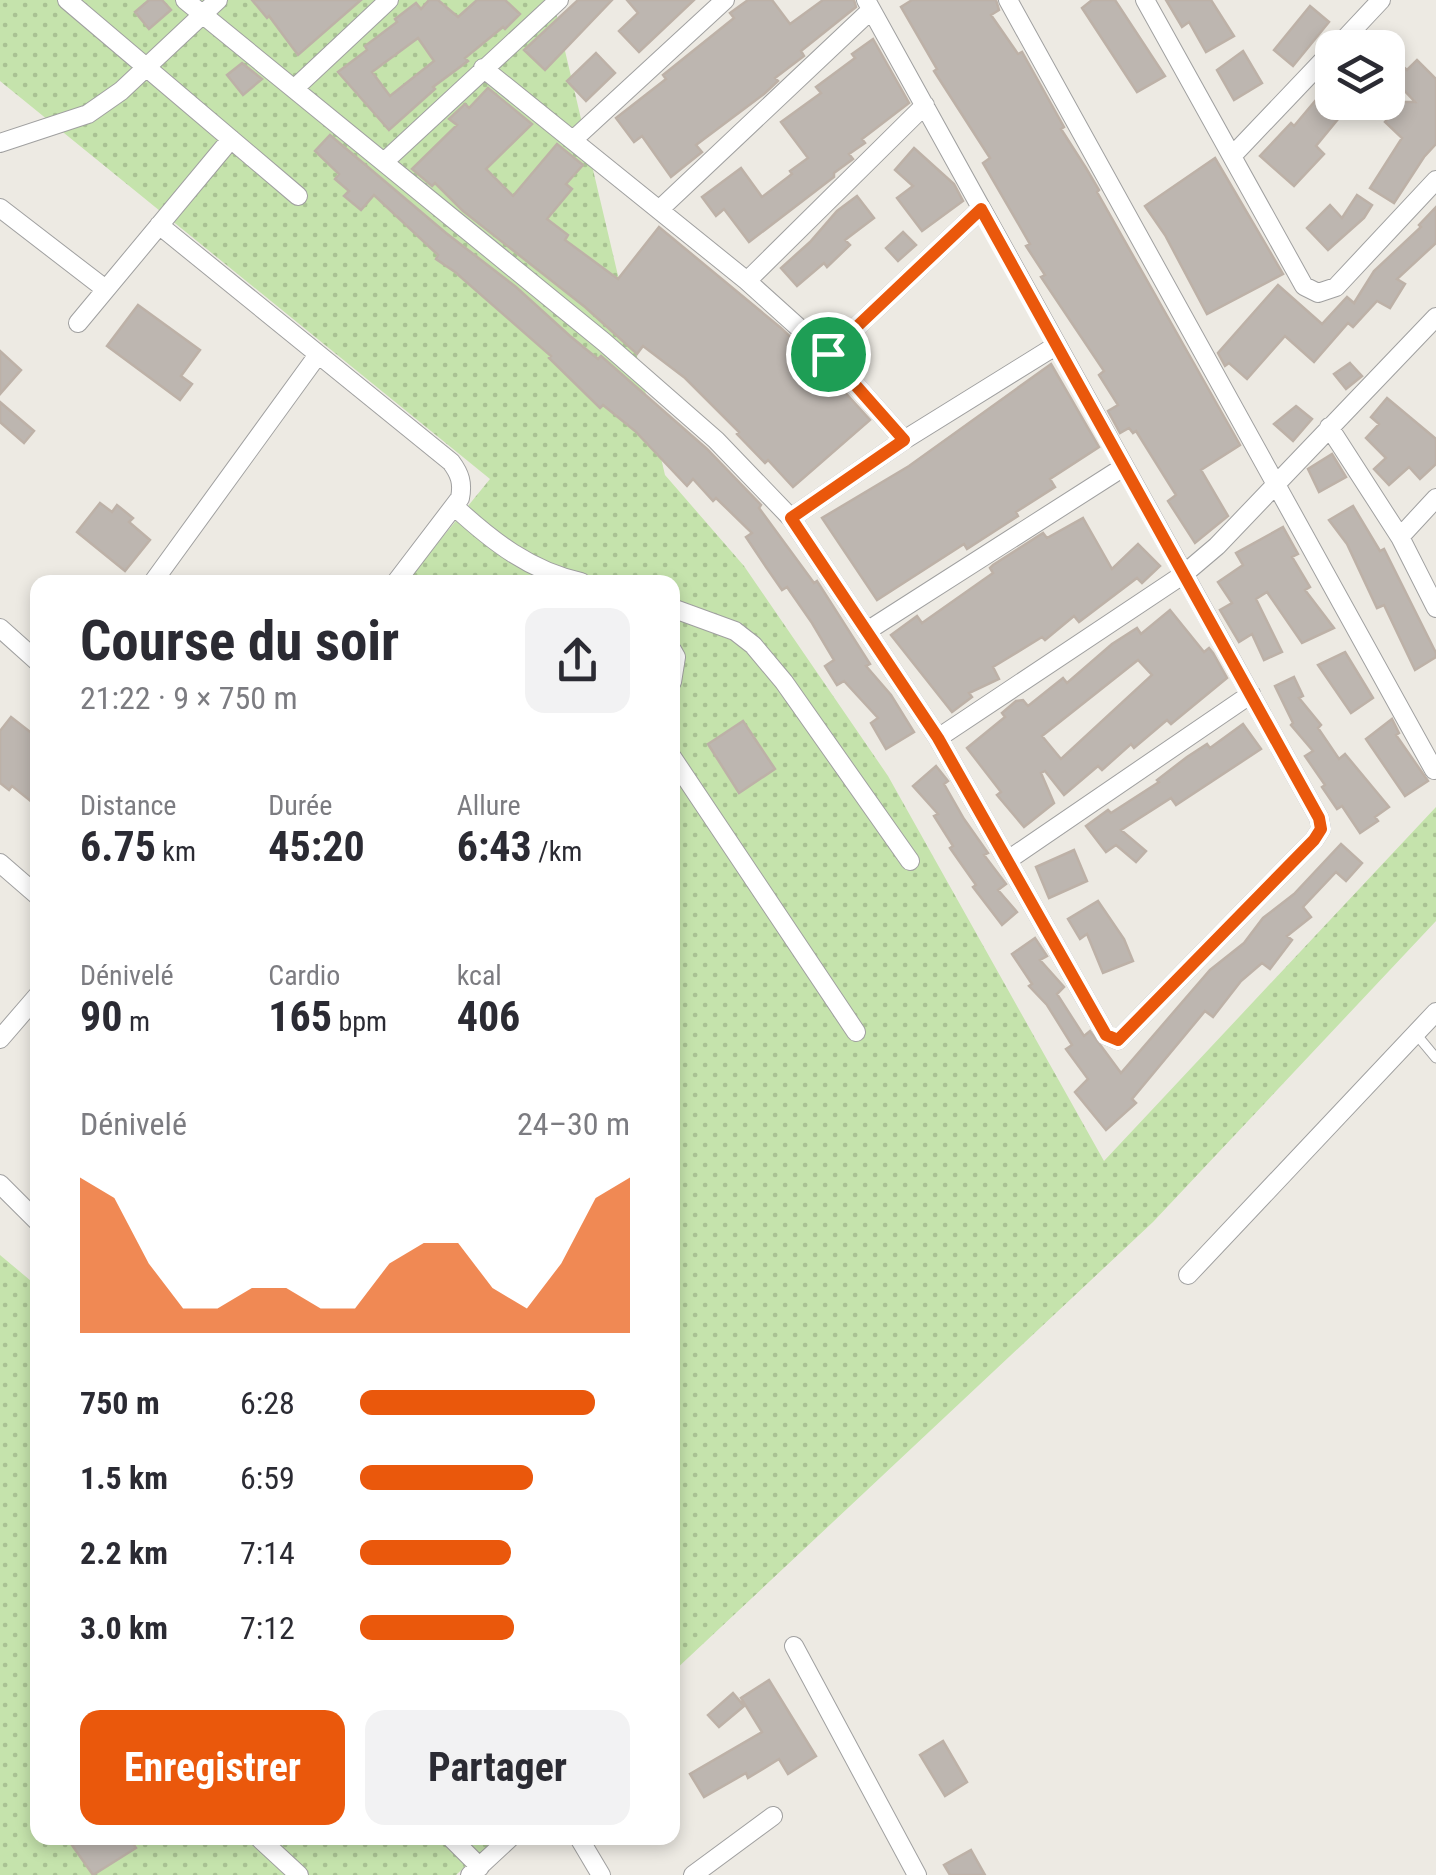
<!DOCTYPE html>
<html lang="fr">
<meta charset="utf-8">
<style>
body{margin:0;font-family:"Roboto Condensed",sans-serif;background:#f2f2f3;color:#2b2b33;height:100vh;display:flex;flex-direction:column;font-size:38px;white-space:nowrap}
*{box-sizing:border-box;margin:0}
p{font-size:32px;color:#7c7c81}
.icon{flex:none;width:55px;height:55px;fill:none;stroke:currentColor;stroke-width:2;stroke-linecap:round;stroke-linejoin:round}
.map{position:relative;flex:1;overflow:hidden}
.drawer{position:absolute;left:30px;top:575px;width:650px;height:1270px;display:flex;flex-direction:column;background:#fff;border-radius:20px;box-shadow:0 5px 15px #0003}
.drawer>*{flex:none}
.fabs{position:absolute;left:1315px;top:30px;display:grid;gap:20px}
.fabs a{display:grid;place-items:center;width:90px;height:90px;border-radius:20px;background:#fff;box-shadow:0 5px 15px #0003;font-size:50px}
.pin{position:absolute;display:grid;place-items:center;width:85px;height:85px;color:#fff;margin:-42px;border:5px solid #fff;border-radius:50%;box-shadow:0 2px 10px #0007}
.round{display:grid;place-items:center;flex:none;width:105px;height:105px;border-radius:20px;background:#f2f2f3}
.summary{display:flex;align-items:center;justify-content:space-between;height:170px;padding:0 50px}
h1{font-size:55px;font-weight:700;line-height:75px}
.stats{display:grid;grid-template-columns:repeat(3,1fr);gap:15px;height:170px;padding:10px 50px}
.stats div{display:grid;align-content:center}
.stats b{font-size:42px;font-weight:700}
.stats small{font-size:28px;font-weight:400}
.stats p{font-size:28px}
.chart{height:280px;padding:20px 50px}
.chart p{display:flex;justify-content:space-between}
.chart svg{width:100%;height:180px;margin-top:10px;fill:#ea580c;opacity:.7}
.primary-button{display:flex;gap:20px;margin-top:auto;padding:20px 50px}
.primary-button a{flex:1;height:115px;border-radius:20px;background:#ea580c;color:#fff;font-size:40px;font-weight:700;line-height:115px;text-align:center}
.primary-button a+a{background:#f2f2f3;color:#2b2b33}
ul{padding:0 50px;list-style:none;font-size:32px}
li{display:grid;grid-template-columns:160px 120px 1fr;align-items:center;height:75px}
li i{height:25px;border-radius:12px;background:#ea580c}
.map>svg:first-child{display:block}
</style>
<div class="map">
<svg width="1436" height="1875" viewBox="0 0 1436 1875">
<defs>
<pattern id="grass-dots" width="8" height="8" patternUnits="userSpaceOnUse" patternTransform="scale(2.5)"><rect width="8" height="8" fill="#c5e3ac"/><path d="M2 2h.1M6 6h.1" fill="none" stroke="#a9c293" stroke-width="1.8" stroke-linecap="round"/></pattern>
</defs>
<rect width="100%" height="100%" fill="#edeae3"/>
<path fill="url(#grass-dots)" d="M0 0H553L665 475 744 566 888 776 1104 1161 1436 807V921L1153 1222 673 1672 672 582H406L490 479 0 81Z
M0 1255 37 1286 38 1838H496L456 1875H0Z"/>
<path fill="#bdb6b0" stroke="#bdb1a7" stroke-width="2.5" fill-rule="evenodd" d="M149 0H162L171 10 149 29 135 12Z
M252 0H361L298 55 269 16 267 18Z
M429 0H438L458 17 477 0H505L520 14 505 29 503 27 465 58 468 61 433 87 435 89 389 130 338 72 367 50 365 46 397 22 395 19 416 3 421 9ZM418 38 434 61 390 96 372 72Z
M578 0H612L545 70 524 50Z
M627 0H694L639 52 619 31 638 13Z
M748 0H772L790 24 823 0H854L856 7 801 51 804 56 775 78 778 81 764 94 696 145 702 152 671 177 642 136 634 142 616 118 666 79 663 75 734 18 730 13Z
M912 0H996L999 10 991 15 1018 54 1022 52 1064 127 1061 129 1086 168 1099 190 1097 192 1240 445 1201 470 1228 516 1195 543 1168 501 1176 495 1136 431 1133 433 1129 428 1120 433 1108 411 1118 405 1099 375 1104 371 1041 277 1045 275 1026 246 1030 244 983 163 990 158 934 71 937 69 901 7Z
M1092 0H1115L1165 76 1137 92 1082 8Z
M1166 0H1211L1234 36 1206 52 1189 22 1182 27Z
M1310 6 1329 22 1293 66 1274 50Z
M873 39 909 103 862 139 865 143 849 154 853 159 834 173V177L749 242 724 209 716 216 702 197 741 168 762 197 792 174 790 171 808 158 781 122 821 93 816 87 855 58 852 54Z
M1243 51 1262 83 1234 100 1217 70Z
M596 53 615 73 586 101 567 81Z
M1388 54 1407 70 1417 60 1436 79V144L1424 157 1394 203 1370 188 1402 138 1385 122 1403 102H1415L1388 73Z
M242 63 262 79 243 95 227 75Z
M1332 81V102H1352L1316 146 1324 154 1294 186 1260 156 1291 123 1294 126Z
M488 88 532 124 486 169 513 196 557 144 583 165 566 184 572 189 547 219 568 235 565 240 618 279 659 227 781 328 823 368 870 420 793 487 768 460 765 463 737 434 739 432 685 378 643 346 637 354 585 307 463 211 435 183 432 186 412 169 457 125 449 119 465 104 469 108Z
M330 135 446 233 516 287 570 336 598 359 601 356 707 449 761 505 759 508 814 583 817 581 870 664 866 666 891 695 914 732 886 749 871 723 878 718 844 681 837 685 825 666 834 660 812 623 787 587 782 590 766 567 746 537 752 533 716 498 713 501 693 479 687 486 635 431 603 405 600 408 549 358 551 356 455 272 436 259 438 255 374 195 361 210 344 196 349 191 335 179 339 174 315 151Z
M914 148 954 184 963 201 922 231 897 198 913 186 895 170Z
M1215 158 1283 274 1207 314 1165 235 1145 206Z
M1357 195 1372 205 1364 218 1328 250 1307 228 1330 205 1342 218Z
M857 196 874 218 845 240 850 245 827 267 824 263 797 286 781 268 810 242 837 211Z
M1436 207V243L1397 279 1405 284 1390 308 1377 301 1353 327 1348 323 1314 362 1285 336 1247 379 1229 363 1225 366 1218 353 1278 285 1322 324 1347 297 1354 303 1374 271 1421 227 1419 225Z
M903 232 916 245 898 261 886 248Z
M138 305 200 350 181 376 192 384 180 400 107 346Z
M0 351 21 370 0 394Z
M1350 363 1362 376 1346 389 1334 374Z
M1051 364 1099 447 1050 479 1055 487 1016 512 1018 516 967 549 964 544 877 600 822 518 909 466Z
M1387 398 1436 439V464L1420 479 1409 467 1389 485 1374 469 1386 458 1366 438 1379 424 1371 417Z
M0 402 34 431 24 443 0 422Z
M1296 406 1312 419 1293 441 1274 424Z
M1332 454 1346 477 1319 492 1308 469Z
M100 503 112 512 117 505 133 518 129 522 150 540 125 571 77 532Z
M1353 506 1380 551 1384 549 1436 653V657L1415 670 1384 605 1377 608 1347 544 1329 520Z
M1083 518 1112 569 1138 544 1160 566 1142 583 1137 578 1079 622 1074 616 1045 640 1042 637 993 667 999 679 969 693 972 697 952 712 891 635 917 616 922 623 993 573 990 568 993 565 1043 533 1047 538Z
M1283 527 1298 554 1292 557 1310 587 1305 590 1334 628 1302 643 1267 592 1256 599 1282 652 1264 660 1252 634 1239 642 1220 610 1232 603 1218 582 1243 565 1236 553Z
M1170 610 1204 652 1209 648 1213 653 1227 678 1171 724 1167 720 1134 748 1131 744 1102 770 1098 766 1064 795 1045 771 1041 773 1054 803 1024 827 997 795 1001 792 967 748 1005 717 1002 713 1016 701 1023 700 1028 706 1063 678 1067 683 1112 644 1137 628 1141 634ZM1138 660 1152 675 1061 759 1042 736Z
M1345 652 1373 698 1351 713 1318 665Z
M1294 677 1303 696 1299 698 1321 725 1318 728 1339 759 1345 754 1389 807 1375 817 1378 821 1360 833 1342 806 1337 809 1322 787 1325 785 1305 756 1313 751 1291 725 1293 723 1275 686Z
M11 717 38 738V807L12 786 9 790 0 783V731Z
M1392 719 1399 733 1396 735 1428 781 1405 796 1366 739Z
M743 721 775 769 739 793 708 744Z
M1243 724 1261 749 1176 805 1171 798 1121 830 1146 851 1136 862 1116 845 1106 852 1086 826 1108 810 1111 813 1159 782 1157 780 1187 757 1207 744 1210 748Z
M936 766 948 781 944 784 964 819 988 853 984 855 1006 884 998 890 1017 912 1002 925 973 887 976 885 950 848 953 846 934 816 938 814 913 786Z
M1341 844 1362 863 1346 881 1336 872 1303 907 1311 917 1287 936 1292 940 1270 969 1262 963 1241 981 1213 1017 1205 1011 1132 1099 1136 1103 1106 1130 1075 1092 1088 1079 1066 1049 1072 1045 1047 1005 1029 986 1032 984 1012 954 1035 938 1047 956 1040 960 1064 987 1057 994 1084 1036 1090 1031 1121 1073 1210 970 1244 943 1263 918 1294 894Z
M1074 850 1087 881 1049 898 1036 867Z
M1098 901 1124 939 1133 961 1103 973 1087 934 1080 939 1068 919Z
M769 1680 816 1756 788 1774 779 1759 748 1778 746 1773 704 1797 690 1774 762 1732 741 1698Z
M733 1693 744 1706 719 1727 708 1715Z
M943 1741 967 1782 945 1796 920 1755Z
M67 1838H129L136 1848 93 1875Z
M971 1850 985 1875H950L944 1865Z"/>
<g fill="none" stroke-linecap="round" stroke-linejoin="round">
<g stroke="#a0a0a0" stroke-width="11">
<path id="service" d="M1416 1034 1436 1058"/>
</g>
<g stroke="#a0a0a0" stroke-width="20">
<path id="minor" d="M67 0 298 196
M185 0 604 342 716 440 791 518 938 738 1106 1035 1118 1040 1314 840 1321 829 1319 818 866 0
M1008 0 1434 770
M1145 0 1304 286 1318 293 1336 287 1436 180
M1336 48 1381 0
M483 68 747 281 828 354 904 440
M295 88 389 0
M573 140 725 0
M0 143 88 114 121 91 218 0
M1233 155 1332 51
M384 162 559 0
M0 208 104 288
M660 209 871 10
M159 225 451 462C460 474 463 483 460 498L396 582
M747 281 925 105
M78 323 231 139
M828 354 981 209
M1329 427 1400 537 1436 608
M455 507C492 541 530 571 581 582
M791 518 904 440 1057 345
M1400 537 1436 498
M153 582 317 356
M672 608 735 631 753 645 784 682 910 861
M0 628 38 662
M867 631 1122 468
M672 650 676 657 672 682
M938 738 1184 574 1217 546 1436 317
M672 757 856 1032
M1008 860 1251 694
M0 863 38 896
M0 1039 38 995
M0 1184 38 1222
M1188 1275 1436 1012
M794 1646 917 1875
M259 1838 299 1875
M451 1838 480 1867
M579 1838 601 1875
M470 1875 510 1838
M693 1875 773 1816"/>
</g>
<use href="#service" stroke="#fff" stroke-width="9"/>
<use href="#minor" stroke="#fff" stroke-width="18"/>
</g>
<g fill="none" stroke-linecap="round" stroke-linejoin="round">
<g stroke="#fff" stroke-width="20">
<path id="route" d="M981 209 1319 818 1321 829 1314 840 1118 1040 1106 1035 938 738 791 518 904 440 828 354Z"/>
</g>
<use href="#route" stroke="#ea580c" stroke-width="12"/>
</g>
</svg>
<div class="fabs">
<a><svg class="icon" aria-label="layers" viewBox="0 0 24 24"><path d="M12 4l9 5-9 5-9-5zM3 14l9 5 9-5"/></svg></a>
</div>
<div class="pin" style="left:828px;top:354px;background:#1e9e55"><svg class="icon" aria-label="arrive" viewBox="0 0 24 24"><path d="M6 21V4h12l-3 4 3 4H6"/></svg></div>
<section class="drawer">
<div class="summary"><div><h1>Course du soir</h1><p>21:22 · 9 × 750 m</p></div><a class="round"><svg class="icon" aria-label="share" viewBox="0 0 24 24"><path d="M12 15V3M7 8l5-5 5 5M5 13v7h14v-7"/></svg></a></div>
<div class="stats">
<div><p>Distance</p><b>6.75<small> km</small></b></div>
<div><p>Durée</p><b>45:20</b></div>
<div><p>Allure</p><b>6:43<small> /km</small></b></div>
</div>
<div class="stats">
<div><p>Dénivelé</p><b>90<small> m</small></b></div>
<div><p>Cardio</p><b>165<small> bpm</small></b></div>
<div><p>kcal</p><b>406</b></div>
</div>
<div class="chart"><p><span>Dénivelé</span>24–30 m</p>
<svg viewBox="0 0 160 44" preserveAspectRatio="none"><path d="M0 44V6L10 11L20 27L30 38L40 38L50 33L60 33L70 38L80 38L90 27L100 22L110 22L120 33L130 38L140 27L150 11L160 6V44z"/></svg>
</div>
<ul>
<li><b>750 m</b>6:28<i style="width:87%"></i></li>
<li><b>1.5 km</b>6:59<i style="width:64%"></i></li>
<li><b>2.2 km</b>7:14<i style="width:56%"></i></li>
<li><b>3.0 km</b>7:12<i style="width:57%"></i></li>
</ul>
<div class="primary-button"><a>Enregistrer</a><a>Partager</a></div>
</section>
</div>
